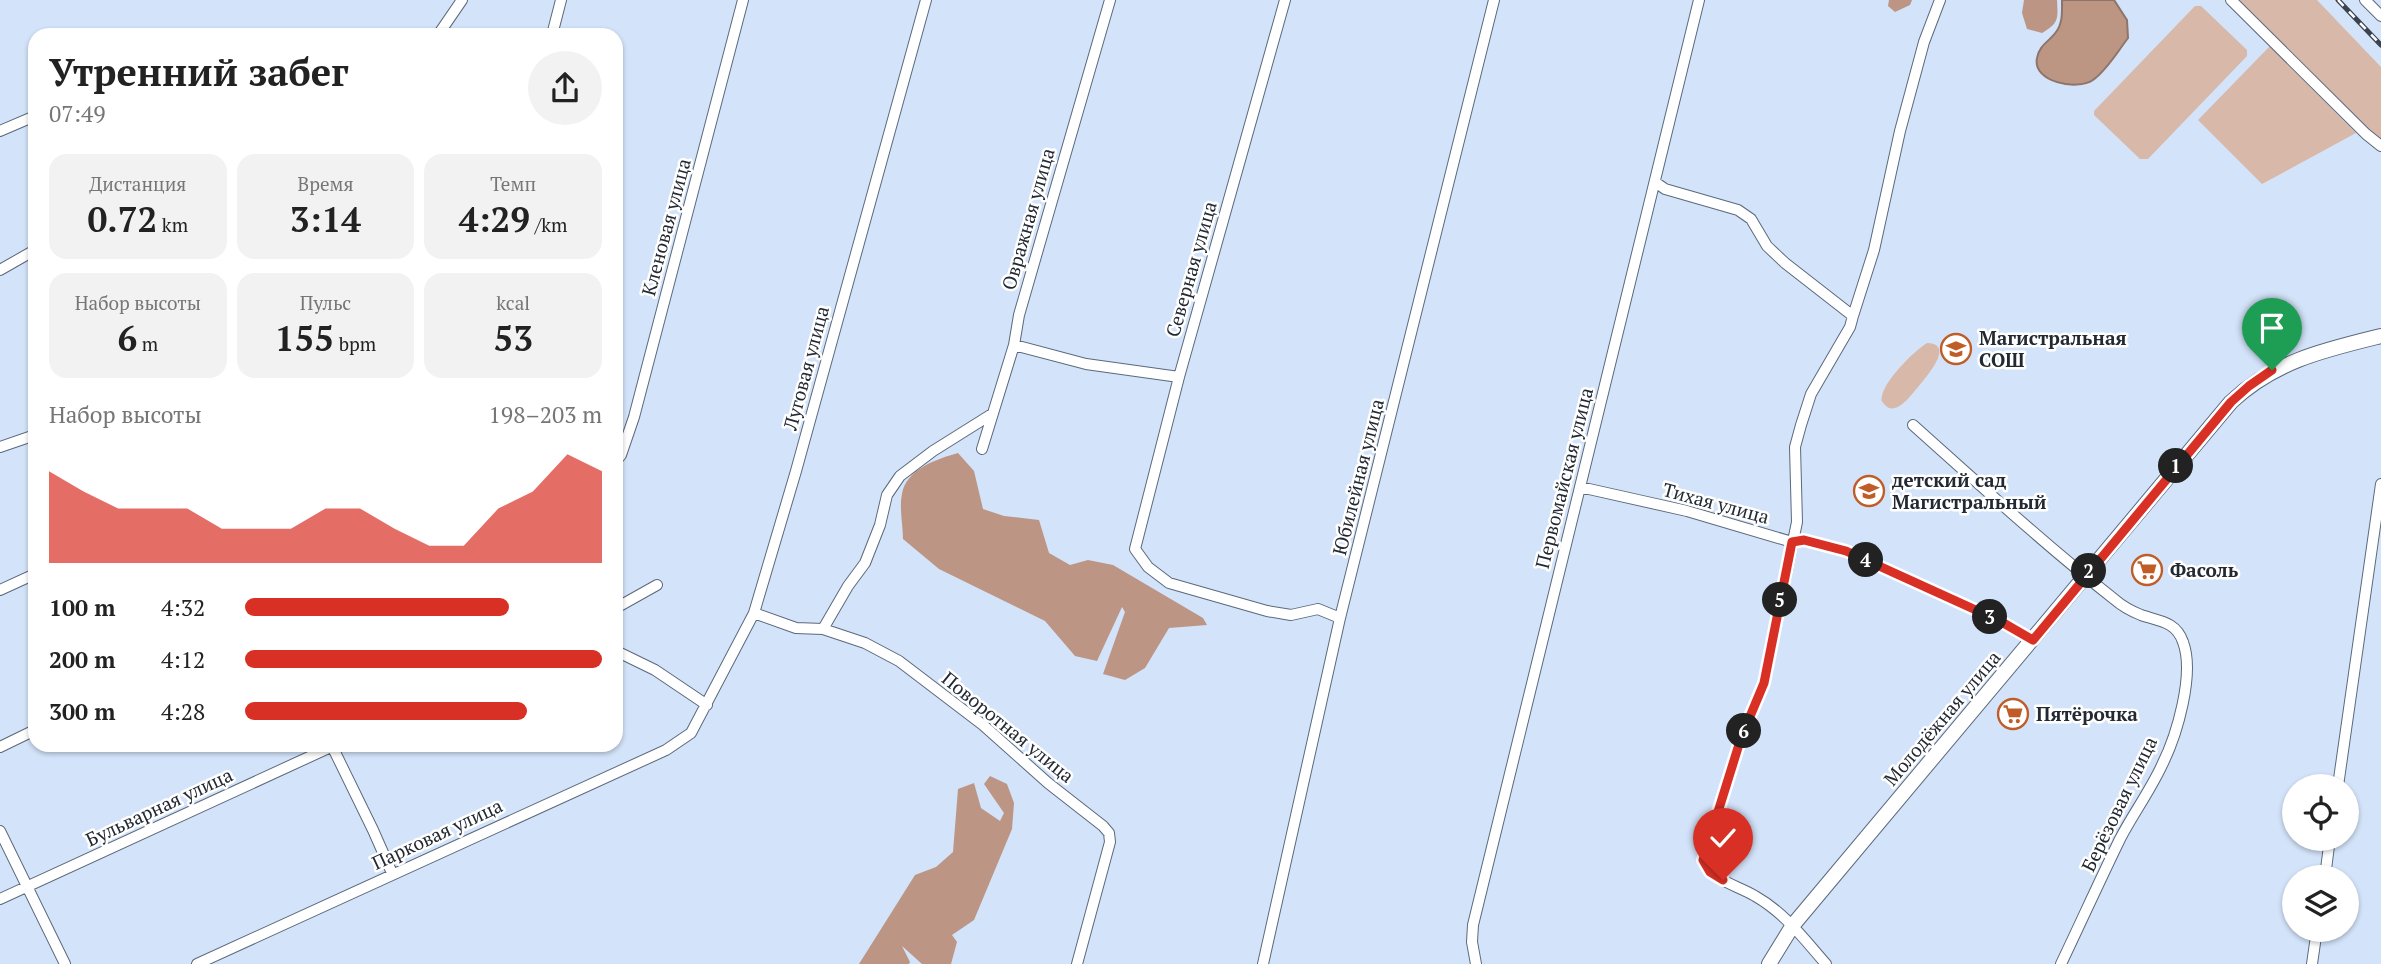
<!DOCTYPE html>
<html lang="ru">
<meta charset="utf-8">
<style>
body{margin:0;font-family:"PT Serif",serif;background:#f2f2f2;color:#222;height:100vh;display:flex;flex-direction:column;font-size:26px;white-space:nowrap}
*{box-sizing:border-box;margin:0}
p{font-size:23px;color:#767676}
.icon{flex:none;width:38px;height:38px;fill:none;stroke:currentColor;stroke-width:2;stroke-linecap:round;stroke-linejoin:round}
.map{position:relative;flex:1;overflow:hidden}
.panel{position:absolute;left:28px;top:28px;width:595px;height:724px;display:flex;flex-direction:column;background:#fff;border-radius:21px;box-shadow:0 2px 5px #0004}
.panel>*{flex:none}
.tools{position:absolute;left:2282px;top:774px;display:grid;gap:14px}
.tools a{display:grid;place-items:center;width:77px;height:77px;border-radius:50%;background:#fff;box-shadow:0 2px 5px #0004;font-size:35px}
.pin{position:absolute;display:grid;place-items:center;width:60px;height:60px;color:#fff;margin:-72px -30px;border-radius:50% 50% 50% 0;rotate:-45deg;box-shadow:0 0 7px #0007}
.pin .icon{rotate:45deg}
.km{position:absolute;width:35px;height:35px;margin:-18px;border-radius:50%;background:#222;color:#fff;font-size:19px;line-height:35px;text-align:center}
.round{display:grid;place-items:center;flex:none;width:74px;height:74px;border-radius:37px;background:#f2f2f2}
.head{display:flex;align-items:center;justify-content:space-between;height:119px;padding:0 21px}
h1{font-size:38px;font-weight:800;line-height:52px}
.stats{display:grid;grid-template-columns:repeat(3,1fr);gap:10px;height:119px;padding:7px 21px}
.stats div{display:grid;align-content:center;border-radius:18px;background:#f2f2f2;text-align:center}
.stats b{font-size:35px;font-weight:800}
.stats small{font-size:19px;font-weight:400}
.stats p{font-size:19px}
.chart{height:196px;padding:14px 21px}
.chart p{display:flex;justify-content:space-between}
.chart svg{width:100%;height:126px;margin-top:7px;fill:#d93025;opacity:.7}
ul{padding:0 21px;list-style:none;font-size:23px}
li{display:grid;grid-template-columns:112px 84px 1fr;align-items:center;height:52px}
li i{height:18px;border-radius:9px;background:#d93025}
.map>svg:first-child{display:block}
</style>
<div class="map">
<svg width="2381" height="964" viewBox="0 0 2381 964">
<rect width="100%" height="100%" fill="#d3e3f9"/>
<path fill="#d8b8a9" d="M2228 0H2317L2381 67V147Z
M2195 6H2201L2247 50V56L2148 159H2140L2094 115V111Z
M2270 46 2356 133 2262 184 2198 120Z
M1927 343C1956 344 1926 377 1918 387 1911 395 1896 417 1885 405 1881 401 1881 400 1882 396 1885 380 1914 351 1927 343Z"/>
<path fill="#bc9584" d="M1889 0H1912L1910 5 1895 12 1888 6Z
M2024 0H2057C2058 19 2059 23 2042 33L2027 29 2022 13Z
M958 453 974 471 983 509 1004 516 1039 520 1049 553 1070 565 1088 560 1113 565 1203 618 1207 625 1169 628 1145 668 1125 680 1103 674 1125 612 1122 607 1097 661 1075 656 1045 621 939 569 903 539C903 525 899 508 902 494 906 469 937 459 958 453Z
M990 776 1007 784 1014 803 1012 829 974 920 952 935 957 942 951 964H922L902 946 910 962 909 964H859L915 875 936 867 953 852 958 789 974 783 981 808 1000 821 1004 813 984 784Z"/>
<path fill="#bc9583" stroke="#8e756b" stroke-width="2" d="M2062 0H2114L2127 20 2128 38C2118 51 2107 70 2093 80 2077 91 2032 82 2037 58 2039 45 2050 41 2056 32 2063 23 2062 11 2062 0Z"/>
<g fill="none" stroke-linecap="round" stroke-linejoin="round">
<g stroke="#5b697c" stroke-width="12">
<path id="minor" d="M1285 0 1179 377 1135 549 1148 567 1169 583 1267 611 1291 615 1318 609 1340 618
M2231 0 2366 134 2381 146
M2365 0 2381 16
M438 35 462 0
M552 35 561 0
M0 131 35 116
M1655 182 1665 189 1738 210 1751 219 1767 246 1785 263 1853 316
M0 270 35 250
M1014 345 1086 364 1179 377
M1913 425C1979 484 2044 544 2114 599 2122 606 2131 611 2141 615 2158 621 2176 621 2183 642 2195 674 2177 735 2162 765 2150 791 2133 814 2120 839 2100 880 2081 922 2061 964
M0 447 35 435
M982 449 1014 345 1019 315 1110 0
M616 461 621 455 634 417 743 0
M1580 487 1687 511 1792 542 1804 540 1845 551 2000 621 2033 640
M0 590 35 574
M616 608 657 585
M754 613 796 628 823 629 865 643 899 661 983 725 1048 783 1103 826 1109 833 1110 842 1077 964
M823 629 848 586 865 563 880 525 887 495 900 476 933 451 992 414
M616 651 655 670 707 705
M332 746 373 830 392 873
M0 747 35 730
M2338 786 2381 484
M0 831 65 964
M2325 877 2330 838
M0 899 333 746
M197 964 666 750 691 733 754 613 796 471 926 0
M1263 964 1340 618 1494 0
M1476 964 1472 942 1473 925 1699 0
M1826 964C1804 939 1785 913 1755 896 1737 885 1712 881 1703 860L1741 738 1764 683 1797 522 1795 447 1801 425 1811 394 1850 327 1853 316 1874 250 1900 131 1924 42 1940 0
M2312 964 2317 929"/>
</g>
<g stroke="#5b697c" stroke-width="16">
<path id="tertiary" d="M1769 964 1793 925 2231 402C2275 361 2324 350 2381 336"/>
</g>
<use href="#minor" stroke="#fff" stroke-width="10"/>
<use href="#tertiary" stroke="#fff" stroke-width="14"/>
<g stroke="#3b434e" stroke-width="5">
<path id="rail" d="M2338 0 2381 45"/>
</g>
<use href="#rail" stroke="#fff" stroke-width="2.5" stroke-dasharray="8" stroke-linecap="butt"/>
</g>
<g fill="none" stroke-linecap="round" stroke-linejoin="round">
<g stroke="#fff" stroke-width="14">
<path id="route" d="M1723 880 1710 872 1703 860 1741 738 1764 683 1792 542 1804 540 1846 551 2000 621 2033 640 2231 402 2249 386 2272 370"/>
</g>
<use href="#route" stroke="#d93025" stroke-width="9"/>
</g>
<defs>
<g id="school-ring" transform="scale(1.575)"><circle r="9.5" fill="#fff" stroke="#c05c26" stroke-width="1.5"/><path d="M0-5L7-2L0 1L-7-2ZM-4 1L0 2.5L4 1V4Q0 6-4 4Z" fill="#c05c26"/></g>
<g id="supermarket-ring" transform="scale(1.575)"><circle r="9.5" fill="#fff" stroke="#c05c26" stroke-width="1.5"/><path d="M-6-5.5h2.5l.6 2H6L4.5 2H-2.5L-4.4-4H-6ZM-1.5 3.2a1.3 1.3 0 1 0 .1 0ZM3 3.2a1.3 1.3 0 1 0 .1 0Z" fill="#c05c26"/></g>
</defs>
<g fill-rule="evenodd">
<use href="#school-ring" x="1956" y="349"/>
<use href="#school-ring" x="1869" y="491"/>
<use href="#supermarket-ring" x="2147" y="570"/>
<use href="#supermarket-ring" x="2013" y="714"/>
</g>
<g text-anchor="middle" stroke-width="5" stroke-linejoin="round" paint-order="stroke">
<g font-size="19" fill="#232932" stroke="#fff">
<text transform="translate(1028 219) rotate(-74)" y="7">Овражная улица</text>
<text transform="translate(666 227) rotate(-75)" y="7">Кленовая улица</text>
<text transform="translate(1191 269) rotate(-74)" y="7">Северная улица</text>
<text transform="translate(806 368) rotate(-75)" y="7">Луговая улица</text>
<text transform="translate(1358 477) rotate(-76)" y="7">Юбилейная улица</text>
<text transform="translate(1564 478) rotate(-76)" y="7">Первомайская улица</text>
<text transform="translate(1716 503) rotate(15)" y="7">Тихая улица</text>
<text transform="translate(1942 718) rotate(-50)" y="7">Молодёжная улица</text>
<text transform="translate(1008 727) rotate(39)" y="7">Поворотная улица</text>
<text transform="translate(2119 804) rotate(-64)" y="7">Берёзовая улица</text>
<text transform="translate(159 807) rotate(-25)" y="7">Бульварная улица</text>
<text transform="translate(437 834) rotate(-25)" y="7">Парковая улица</text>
</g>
<g font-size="19" font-weight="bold" fill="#232932" stroke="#fff" text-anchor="start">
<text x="1979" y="345">Магистральная<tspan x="1979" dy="22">СОШ</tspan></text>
<text x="1892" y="487">детский сад<tspan x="1892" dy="22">Магистральный</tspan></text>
<text x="2170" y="577">Фасоль</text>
<text x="2036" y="721">Пятёрочка</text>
</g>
</g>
</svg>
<div class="tools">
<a><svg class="icon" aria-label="locate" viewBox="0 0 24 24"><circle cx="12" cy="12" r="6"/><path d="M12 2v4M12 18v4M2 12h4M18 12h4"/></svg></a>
<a><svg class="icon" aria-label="layers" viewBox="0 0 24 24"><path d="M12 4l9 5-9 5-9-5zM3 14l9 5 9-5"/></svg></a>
</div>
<div class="pin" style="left:2272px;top:370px;background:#1e9e55"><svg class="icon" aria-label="arrive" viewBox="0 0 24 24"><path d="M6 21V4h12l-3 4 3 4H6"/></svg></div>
<div class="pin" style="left:1723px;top:880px;background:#d93025"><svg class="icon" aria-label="check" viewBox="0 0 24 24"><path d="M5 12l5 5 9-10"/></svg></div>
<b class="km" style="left:2176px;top:466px">1</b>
<b class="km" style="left:2089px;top:571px">2</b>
<b class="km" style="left:1990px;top:617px">3</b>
<b class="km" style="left:1866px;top:560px">4</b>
<b class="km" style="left:1780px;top:600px">5</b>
<b class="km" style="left:1744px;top:731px">6</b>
<section class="panel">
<div class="head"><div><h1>Утренний забег</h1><p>07:49</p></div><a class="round"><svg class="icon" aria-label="share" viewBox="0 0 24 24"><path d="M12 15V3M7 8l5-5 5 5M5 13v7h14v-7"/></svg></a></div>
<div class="stats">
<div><p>Дистанция</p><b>0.72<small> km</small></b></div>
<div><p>Время</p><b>3:14</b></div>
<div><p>Темп</p><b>4:29<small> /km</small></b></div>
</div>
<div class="stats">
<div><p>Набор высоты</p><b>6<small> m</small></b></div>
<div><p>Пульс</p><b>155<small> bpm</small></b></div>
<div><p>kcal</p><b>53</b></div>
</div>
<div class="chart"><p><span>Набор высоты</span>198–203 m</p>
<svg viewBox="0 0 160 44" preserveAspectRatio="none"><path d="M0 44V12L10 19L20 25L30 25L40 25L50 32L60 32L70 32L80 25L90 25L100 32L110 38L120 38L130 25L140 19L150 6L160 12V44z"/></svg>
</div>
<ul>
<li><b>100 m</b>4:32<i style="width:74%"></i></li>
<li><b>200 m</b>4:12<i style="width:100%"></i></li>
<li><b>300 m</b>4:28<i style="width:79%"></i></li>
</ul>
</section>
</div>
